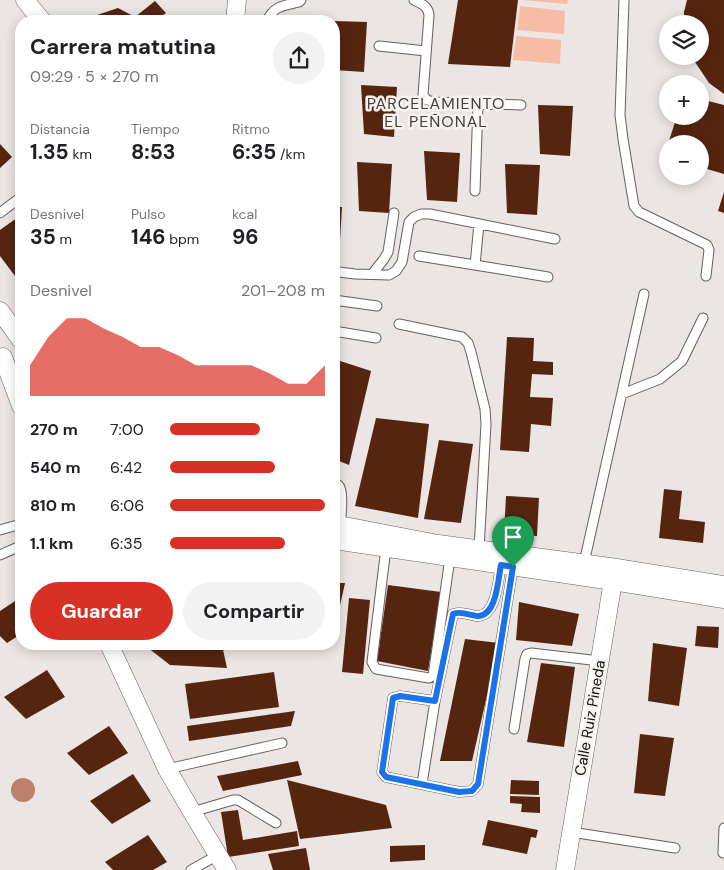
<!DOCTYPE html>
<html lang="es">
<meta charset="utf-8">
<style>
body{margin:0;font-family:"DM Sans",sans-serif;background:#f2f2f2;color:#202124;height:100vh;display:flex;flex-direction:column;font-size:19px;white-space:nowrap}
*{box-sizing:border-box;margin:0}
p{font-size:16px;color:#757577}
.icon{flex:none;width:28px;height:28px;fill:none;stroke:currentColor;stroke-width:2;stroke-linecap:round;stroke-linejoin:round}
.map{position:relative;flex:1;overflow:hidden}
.sheet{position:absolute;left:15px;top:15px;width:325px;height:635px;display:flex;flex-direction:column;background:#fff;border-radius:20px;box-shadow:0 2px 12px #0003}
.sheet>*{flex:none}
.tools{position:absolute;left:659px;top:15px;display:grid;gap:10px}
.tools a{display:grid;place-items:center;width:50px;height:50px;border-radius:50%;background:#fff;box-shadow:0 2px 12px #0003;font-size:25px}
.pin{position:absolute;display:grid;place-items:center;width:42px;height:42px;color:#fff;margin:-51px -21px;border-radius:50% 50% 50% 0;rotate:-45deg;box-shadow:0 0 5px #0007}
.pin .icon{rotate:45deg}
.round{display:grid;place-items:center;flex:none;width:52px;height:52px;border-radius:26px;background:#f2f2f2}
.headline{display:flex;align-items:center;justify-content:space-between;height:85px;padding:0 15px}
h1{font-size:22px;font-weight:700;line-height:38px}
.figures{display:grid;grid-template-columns:repeat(3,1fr);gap:8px;height:85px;padding:5px 15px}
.figures div{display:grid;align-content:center}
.figures b{font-size:21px;font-weight:700}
.figures small{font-size:14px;font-weight:400}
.figures p{font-size:14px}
.chart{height:140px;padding:10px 15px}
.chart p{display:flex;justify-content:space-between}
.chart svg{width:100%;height:90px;margin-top:5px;fill:#d93025;opacity:.7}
.action{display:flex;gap:10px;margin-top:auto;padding:10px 15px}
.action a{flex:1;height:58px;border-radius:30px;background:#d93025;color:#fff;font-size:20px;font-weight:700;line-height:58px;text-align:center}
.action a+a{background:#f2f2f2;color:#202124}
ul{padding:0 15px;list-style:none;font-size:16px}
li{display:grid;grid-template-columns:80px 60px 1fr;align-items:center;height:38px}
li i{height:12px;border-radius:6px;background:#d93025}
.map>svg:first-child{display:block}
</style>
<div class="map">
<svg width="724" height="870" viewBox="0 0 724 870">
<rect width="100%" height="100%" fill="#ebe5e3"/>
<path fill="#f6bca5" d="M522 0H568L567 4Z
M520 6 565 11 564 34 517 30Z
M516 36 561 40 560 64 513 60Z"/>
<path fill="#bb816a" d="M11 790a12 12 0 1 1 24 0a12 12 0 1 1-24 0Z"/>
<path fill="#562510" d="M458 0H518L510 67 448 64Z
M687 0H724V94L709 83 691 56H700V24H684V12Z
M155 1 166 13 155 21H79L118 8 135 17Z
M166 15 171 21H158Z
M334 21 367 22 364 72 334 70Z
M361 85 397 87 394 137 364 134Z
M700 99 724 105V174L700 167V144H668L677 116H700Z
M538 105 573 106 570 156 540 154Z
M0 144 12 157 0 168Z
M667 146 668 147V159L663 157Z
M424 151 460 153 457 202 427 200Z
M357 162 392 164 389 213 359 211Z
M505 164 540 165 537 215 507 213Z
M724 192V213L718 211Z
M334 207H342L339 257 334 256Z
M21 215V284L0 256V230Z
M507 337 534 338 533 361 553 362V375L532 374 530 397 553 398 551 426 531 424 529 452 500 450Z
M334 359 371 371 349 465 334 459Z
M376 418 429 424 418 518 355 506Z
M439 440 473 444 461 523 424 519Z
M664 489 682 491 679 519 705 522 703 543 659 538Z
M506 496 539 498 537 536 504 534Z
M334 583H345L335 628H334Z
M388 585 441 592 428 671 377 661Z
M21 597V634L7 643 0 636V611Z
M349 598 370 600 363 674 342 672Z
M519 602 579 614 572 646 516 640Z
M697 626 719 627 718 648 695 646Z
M465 639 499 643 472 761H440Z
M653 643 687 648 679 706 648 701Z
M143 644 222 645 227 668 170 665Z
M541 663 575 667 564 747 527 742Z
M47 670 65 697 26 719 4 697Z
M274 672 279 707 190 719 185 684Z
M295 711 291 726 189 741 187 726Z
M109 726 128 753 89 775 67 753Z
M640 734 674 738 665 796 634 793Z
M298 761 302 775 223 791 217 776Z
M133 774 151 801 112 824 90 801Z
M287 780 386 805 392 828 300 839Z
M511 780 539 781V795L510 794Z
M510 796 540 797V813L521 812 522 804 510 803Z
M238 810 243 840 297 831 299 846 228 857 221 812Z
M488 820 538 830 536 838 531 837 527 854 482 845Z
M148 835 167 862 153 870H113L105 862Z
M425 845V860L390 862V846Z
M306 848 310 870H273L268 854Z"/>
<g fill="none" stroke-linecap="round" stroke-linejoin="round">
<g stroke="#64605e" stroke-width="11">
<path id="service" d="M414 0C422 4 428 6 429 15L423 95 427 100 435 102 521 105
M624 0 620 115 623 139 634 206 639 212 707 245 709 250 706 276
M267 21C274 5 284 6 299 2L301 0
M379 46 426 51
M475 191 478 104
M0 213 21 197
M419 256 475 265 479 224
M475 265 548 277
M334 270 339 272 355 274 389 275 396 271 402 262 409 222 414 217 421 214H430L555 239
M373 273 384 259 388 252 394 213
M334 300 377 306
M399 324 462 337 468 343 471 352 485 409 486 424 479 549
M334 331 376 338
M622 394 660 379 682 361 703 318
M334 484C338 485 339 484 340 488 343 495 341 517 340 525
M0 530 21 524
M386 548 372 662 376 669 429 678 433 676 450 558
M0 555 18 547
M584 563 644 294
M501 565C498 579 497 614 479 616 478 617 473 615 472 615 465 614 459 611 453 614L435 701 400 696 393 698 382 772 386 777 459 792 472 791 478 784 513 567
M514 729 525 659 527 654 531 653 600 661
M167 769 282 743
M422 784 435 701
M192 812 233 800H238L276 823
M571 832 675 848
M723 853 724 828
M191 870 218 855"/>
</g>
<g stroke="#64605e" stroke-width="19">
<path id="minor" d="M25 0 42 21
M235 21 237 0
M0 311 21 340
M3 357 21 406
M334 524 438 544 610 567 724 585
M334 540 613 581 724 599
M109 644 167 769 192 812 227 870
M565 870 613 581 610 570"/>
</g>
<use href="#service" stroke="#fff" stroke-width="9"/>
<use href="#minor" stroke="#fff" stroke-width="18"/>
</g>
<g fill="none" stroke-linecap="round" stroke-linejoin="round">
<g stroke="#fff" stroke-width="10">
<path id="route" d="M501 565 513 567 478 784 472 791 459 792 386 777 382 772 393 698 400 696 435 701 453 614C459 611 465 614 472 615 473 615 478 617 479 616 497 614 498 579 501 565Z"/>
</g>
<use href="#route" stroke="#1a73e8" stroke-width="6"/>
</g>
<g text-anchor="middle" stroke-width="5" stroke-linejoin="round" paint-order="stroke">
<g font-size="15" fill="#12100f" stroke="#f8f3f1">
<text transform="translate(590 718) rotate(-80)" y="5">Calle Ruiz Pineda</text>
</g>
<g font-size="16" letter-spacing="1" fill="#433f3d" stroke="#f8f3f1">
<text x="436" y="109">PARCELAMIENTO<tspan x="436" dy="18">EL PEÑONAL</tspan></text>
</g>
</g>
</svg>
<div class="tools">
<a><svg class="icon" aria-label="layers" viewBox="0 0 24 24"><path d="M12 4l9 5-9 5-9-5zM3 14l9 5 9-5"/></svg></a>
<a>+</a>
<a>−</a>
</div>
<div class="pin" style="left:513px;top:567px;background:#1e9e55"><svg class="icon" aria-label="arrive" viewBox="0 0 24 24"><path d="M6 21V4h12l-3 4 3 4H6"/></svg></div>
<section class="sheet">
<div class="headline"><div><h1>Carrera matutina</h1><p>09:29 · 5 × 270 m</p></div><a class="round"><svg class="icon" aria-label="share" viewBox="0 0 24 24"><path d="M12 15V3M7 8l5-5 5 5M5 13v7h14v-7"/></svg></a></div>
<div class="figures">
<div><p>Distancia</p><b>1.35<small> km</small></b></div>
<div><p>Tiempo</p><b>8:53</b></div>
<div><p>Ritmo</p><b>6:35<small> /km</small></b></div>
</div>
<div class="figures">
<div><p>Desnivel</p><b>35<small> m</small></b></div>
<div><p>Pulso</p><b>146<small> bpm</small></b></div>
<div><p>kcal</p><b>96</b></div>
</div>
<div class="chart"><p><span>Desnivel</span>201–208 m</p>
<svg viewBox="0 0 160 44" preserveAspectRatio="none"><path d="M0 44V29L10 15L20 6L30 6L40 11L50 15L60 20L70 20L80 24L90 29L100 29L110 29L120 29L130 33L140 38L150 38L160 29V44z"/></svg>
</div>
<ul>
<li><b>270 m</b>7:00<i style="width:58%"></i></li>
<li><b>540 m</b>6:42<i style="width:68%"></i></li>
<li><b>810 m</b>6:06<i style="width:100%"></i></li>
<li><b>1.1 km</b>6:35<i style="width:74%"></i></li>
</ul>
<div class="action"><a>Guardar</a><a>Compartir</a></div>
</section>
</div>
